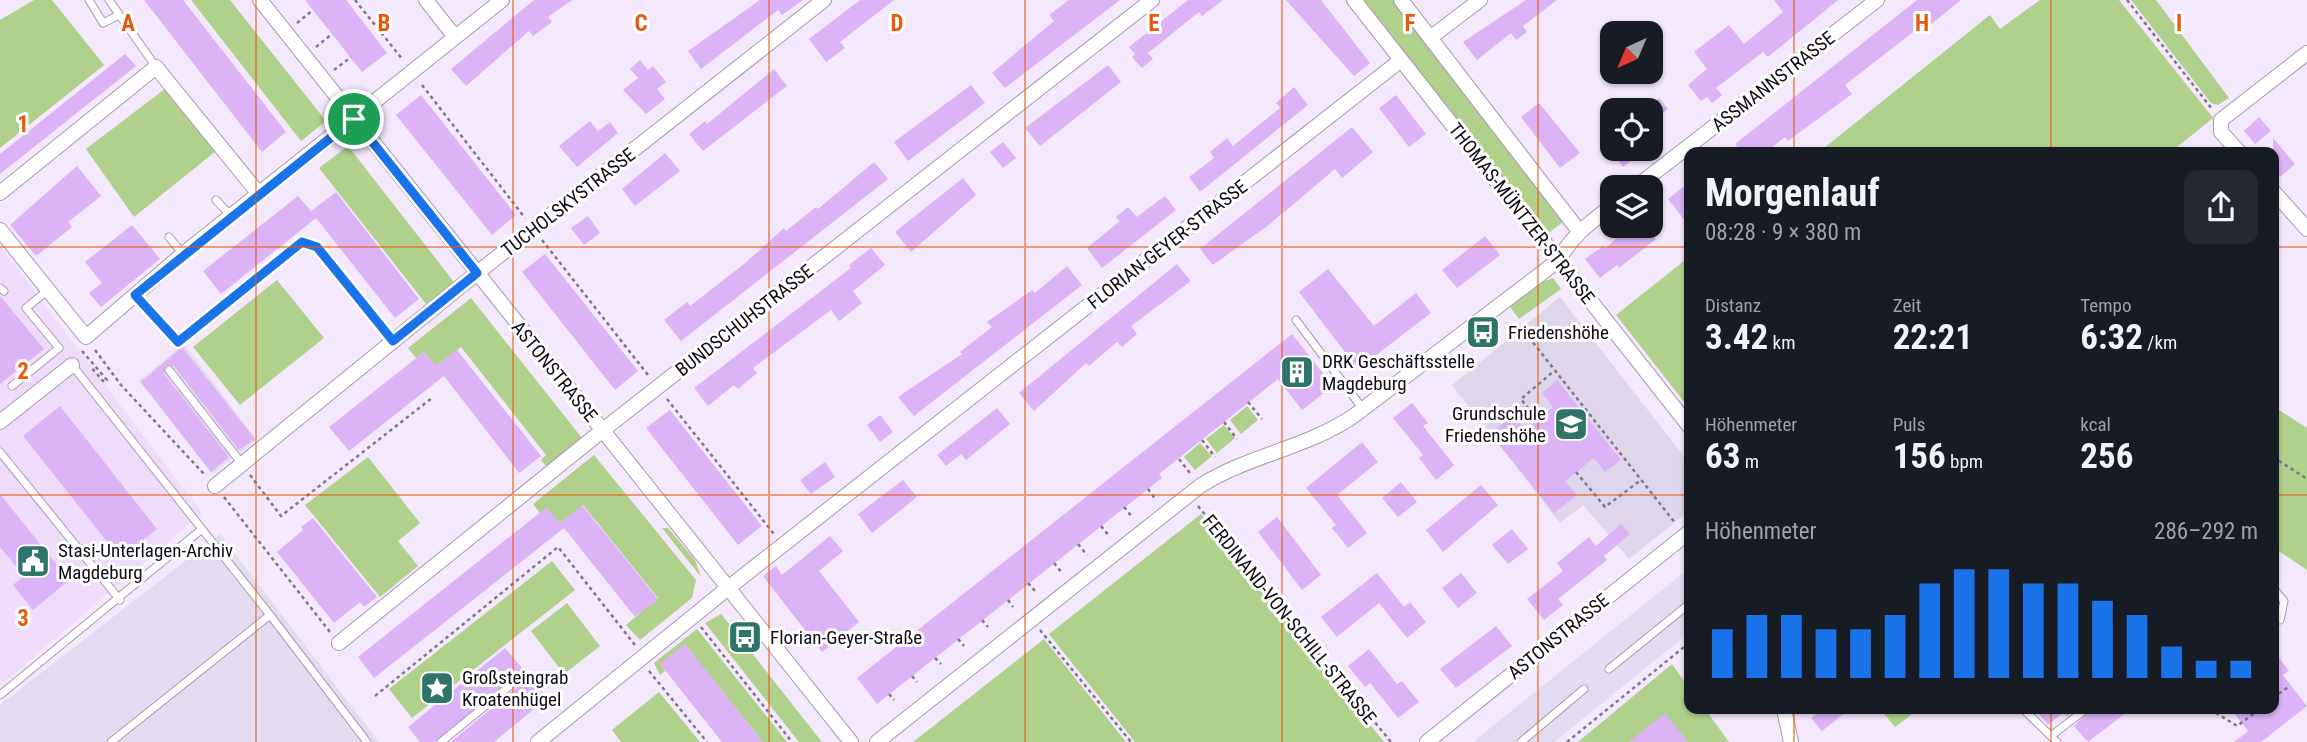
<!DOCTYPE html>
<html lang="de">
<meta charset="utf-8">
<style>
body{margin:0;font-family:"Roboto Condensed",sans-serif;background:#242831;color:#f1f3f6;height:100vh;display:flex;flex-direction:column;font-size:26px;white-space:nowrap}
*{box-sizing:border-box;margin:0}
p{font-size:23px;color:#9ea1a6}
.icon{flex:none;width:38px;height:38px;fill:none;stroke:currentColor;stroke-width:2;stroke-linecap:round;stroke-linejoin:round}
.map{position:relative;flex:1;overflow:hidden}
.side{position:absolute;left:1684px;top:147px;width:595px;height:567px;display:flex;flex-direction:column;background:#171b24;border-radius:14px;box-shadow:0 2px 5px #0004}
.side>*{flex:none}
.needle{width:46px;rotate:224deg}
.buttons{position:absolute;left:1600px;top:21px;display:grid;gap:14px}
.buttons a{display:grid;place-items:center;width:63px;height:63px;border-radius:14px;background:#171b24;box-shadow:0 2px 5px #0004;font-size:35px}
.pin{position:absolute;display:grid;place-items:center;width:60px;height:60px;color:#fff;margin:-30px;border:4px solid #fff;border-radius:50%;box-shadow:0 2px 7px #0007}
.round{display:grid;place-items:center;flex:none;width:74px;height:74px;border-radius:14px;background:#242831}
.headline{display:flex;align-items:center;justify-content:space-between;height:119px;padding:0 21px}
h1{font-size:38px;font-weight:700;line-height:52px}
.metrics{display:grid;grid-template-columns:repeat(3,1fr);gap:10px;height:119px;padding:7px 21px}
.metrics div{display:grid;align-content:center}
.metrics b{font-size:35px;font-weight:700}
.metrics small{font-size:19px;font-weight:400}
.metrics p{font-size:19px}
.chart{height:196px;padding:14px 21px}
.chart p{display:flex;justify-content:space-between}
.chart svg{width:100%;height:126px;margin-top:7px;stroke:#1a73e8;stroke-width:6}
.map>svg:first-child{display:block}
</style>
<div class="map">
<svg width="2307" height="742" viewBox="0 0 2307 742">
<rect width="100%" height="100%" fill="#f4e8fc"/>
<path fill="#efdcfb" d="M0 246 202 513 0 686Z"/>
<path fill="#e3dbf0" d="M184 344 257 440 212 474 139 381Z
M220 534 379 742H0V705Z
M1684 572 1689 578V633L1554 742H1473Z"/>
<path fill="#dfd6eb" d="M1560 297 1689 463V511L1629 559 1583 505 1560 523 1452 385Z"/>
<path fill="#afd18b" d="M34 0H52L104 65 0 148V20Z
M191 0H230L326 121 301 141Z
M1363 0H1393L1564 221 1546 235Z
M2040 0H2119L2213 118 2171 152H1819L1990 15 2000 29Z
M2131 0H2156L2229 98 2218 105 2211 103Z
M166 88 216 151 134 217 86 149Z
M348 146 454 282 426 304 319 168Z
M1689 257V408L1616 315Z
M1553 278 1561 289 1519 319 1510 307 1540 283Z
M277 280 324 338 240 405 193 347Z
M471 298 582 438 546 466 541 460 546 455 461 347 436 366 424 352 416 358 408 348Z
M1247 406 1258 420 1241 434 1230 420Z
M2273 406 2307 428V570L2273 547Z
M1224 425 1235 438 1217 453 1206 439Z
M1200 443 1212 456 1195 470 1184 457Z
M594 455 696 580 692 598 640 640 626 625 658 598 583 505 560 523 540 513 533 504Z
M368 457 420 523 398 541 418 566 380 597 305 505Z
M1201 514 1384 742H1135L1049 634Z
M662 528H668L695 560 701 577Z
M552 561 575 590 412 718 389 689Z
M567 603 600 646 564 674 531 631Z
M721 614 822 742H799L705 623Z
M697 629 787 742H763L685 645 660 664 665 671 660 675 654 663Z
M1044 639 1126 742H913Z
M1672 664 1689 688V709H1705L1729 742H1578Z
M659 692 700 742H621L612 730Z
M1880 709H1919L1895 727Z"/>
<path fill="#dcb3f6" d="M144 0H183L286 132 262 152Z
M305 0H346L387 53 362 72Z
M534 0H572L548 17 552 22 533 36 529 31 466 86 451 69Z
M760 0H803L782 15 778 10 701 69 688 51Z
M860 0H894L840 42 845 48 826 62 809 39Z
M1069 0H1120L1005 88 992 73 1054 21 1049 15Z
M1188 0H1223L1202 16 1199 12 1148 53 1153 59 1142 68 1132 57 1135 54 1129 47Z
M1286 0H1321L1370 63 1354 76Z
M1526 0H1557L1523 26 1527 32 1516 40 1511 33 1477 60 1463 42Z
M1774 0H1838L1768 57 1763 52 1716 88 1722 95 1712 103 1707 97 1701 101 1688 85 1707 69 1694 52 1729 25 1744 44 1783 12Z
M1917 0H1961L1929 26 1926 22 1845 85 1852 94 1788 141 1785 137 1766 152H1742L1735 144Z
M125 54 136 66 0 174V154Z
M640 60 648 70 653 66 666 82 657 89 665 99 646 114 623 90 638 78 630 69Z
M1108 65 1121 82 1040 146 1025 128Z
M774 69 787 86 703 151 689 134 705 121 707 124Z
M971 85 985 103 908 161 894 142Z
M1294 87 1308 105 1200 192 1189 177 1214 158 1210 152 1227 138 1233 146 1280 108 1276 103Z
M421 95 516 215 492 235 396 115Z
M1396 95 1426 134 1409 147 1379 108Z
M1659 98 1668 109 1654 119 1646 109Z
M1539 103 1580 153 1560 168 1521 117Z
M2259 117 2271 131 2255 144 2244 131Z
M590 121 598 131 610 122 618 133 577 167 559 146Z
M1352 127 1373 152 1342 178 1335 169 1270 224 1213 265 1200 249Z
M2273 138 2295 164 2280 177 2273 168Z
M1003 142 1016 158 1003 168 990 152Z
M1609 149H1648L1623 167Z
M665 153 680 171 635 206 622 189Z
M874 162 888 179 681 341 664 320 687 302 690 306 744 264 784 228 786 231 816 207 818 209Z
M77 166 101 196 68 222 72 227 36 256 10 225Z
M963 178 976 195 911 252 895 232Z
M1689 182V226L1668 199Z
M336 192 419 299 395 318 316 218 221 294 203 271 298 196 311 211Z
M1165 196 1176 210 1102 268 1087 248 1120 221 1116 217 1128 207 1137 217Z
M588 216 600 233 584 245 571 228Z
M132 225 160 259 101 307 89 293 102 283 85 262Z
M1630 226H1646L1656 239 1619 268 1617 265 1600 278 1585 259 1603 246 1605 249Z
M1485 236 1500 255 1457 288 1442 270Z
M871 248 885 265 853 291 862 303 839 321 831 310 753 368 757 373 738 389 734 385 708 406 694 388 851 268 849 265Z
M545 254 638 371 615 390 522 272Z
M1177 264 1191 281 1131 326 1137 334 1122 347 1117 342 1089 366 1086 363 1034 411 1019 393Z
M1067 266 1082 285 914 416 898 397 962 354 960 352 992 327 987 322 1032 290 1035 293Z
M1328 269 1374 326 1416 293 1431 313 1358 369 1299 292Z
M0 296 44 349 0 384Z
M1292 334 1333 386 1302 410 1278 379 1159 474 1162 478 877 704 857 678Z
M182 347 255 439 239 450 174 366 166 365 164 374 229 457 211 472 141 382Z
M457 350 541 456 519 473 444 376 349 451 329 427 424 352 436 366Z
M1557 380 1621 460 1605 472 1594 458 1565 481 1577 495 1554 513 1490 433 1513 415 1524 430 1537 420 1553 407 1542 393Z
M1412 403 1428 423 1423 426 1454 465 1436 480 1419 458 1423 455 1393 418Z
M60 406 157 529 120 558 23 436Z
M997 408 1010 424 966 460 961 454 946 466 937 455Z
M670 410 762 526 738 545 646 428Z
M880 415 893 432 880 442 867 425Z
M1362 442 1378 462 1337 495 1367 533 1348 548 1332 528 1336 525 1306 488Z
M825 462 835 477 811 494 800 480Z
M903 480 917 497 872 533 858 514Z
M1401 482 1417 502 1398 517 1382 498Z
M1481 485 1498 505 1443 552 1426 530Z
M0 494 69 580 33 610 13 585 24 576 0 547Z
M582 505 658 599 635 617 564 528 374 678 358 657 547 507 560 523Z
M1277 517 1321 575 1302 590 1258 532Z
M313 518 377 597 364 607 360 602 334 623 277 552 303 530 301 527Z
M1621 524 1630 534 1604 556 1607 560 1558 599 1563 605 1544 620 1527 599 1563 571 1557 563 1589 537 1596 546Z
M1512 529 1528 549 1508 564 1492 545Z
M830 536 843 551 819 571 859 622 822 652 763 576 776 566 782 575Z
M1377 573 1404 607 1410 602 1426 622 1407 638 1379 603 1337 637 1321 617Z
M1461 573 1477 593 1458 608 1442 588Z
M1496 626 1512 646 1456 688 1440 669Z
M685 644 763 742H722L660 664Z
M505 648 523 669 435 742H420L408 727Z
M1369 649 1397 684 1402 681 1419 702 1398 718 1370 683 1365 687 1348 666Z
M2273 650 2289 671 2283 675 2307 706 2261 742H2234L2248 731 2231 709H2273Z
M529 677 547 698 494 742H451Z
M1823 709H1850L1822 731 1811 718Z
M2035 709H2076L2067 716 2064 712 2048 725Z
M2092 709H2131L2088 742 2074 726Z
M1665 713 1688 742H1629Z"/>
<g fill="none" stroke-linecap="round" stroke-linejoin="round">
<g stroke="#a997b4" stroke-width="9">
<path id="lane" d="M89 0 103 23 119 15
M109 0 156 67
M216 200 231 216
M169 237 183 254
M317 247 393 341
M0 288 4 291
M1296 320 1363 409
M72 365 270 615
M169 370 242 464
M12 386 59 348 26 308 48 290
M0 452 120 600
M2273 588 2284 601 2280 620
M1609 669 1689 604
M0 695 202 529
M2023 709 2057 742
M2051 736 2086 709
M111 742 270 615 367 742
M441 742 523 675
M1521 742 1584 689"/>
</g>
<g stroke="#a997b4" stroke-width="16">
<path id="street" d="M260 0 851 742
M426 0 455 37
M1354 0 1689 426
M1401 0 1579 231
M1430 38 1480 0
M2239 152 2221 132V120L2307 53
M1636 187 1877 0
M2273 191 2307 229
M0 193 156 67 259 194
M0 230 86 337 183 254 502 0
M0 422 72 365
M215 486 477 273 824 0
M339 643 603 430 1152 0
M1784 709 1791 742
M538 742 728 588 1401 60
M877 742 1200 486C1248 455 1308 448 1355 415L1559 260C1571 236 1591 222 1612 206
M1427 742 1689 532"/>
</g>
<path stroke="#807786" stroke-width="2.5" stroke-dasharray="3.5 3.5" stroke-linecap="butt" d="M355 0 403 60
M2127 0 2212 109
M297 23 313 10
M316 47 332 34
M334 70 351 57
M422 85 525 218
M542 240 648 375
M144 306 178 342 302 242 307 244
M1520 326 1676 524
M95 350 121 385 204 474
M82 351 107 380 104 382 90 366
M667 399 774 534
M1248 402 1262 419
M1537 420 1521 399 1554 371
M1224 422 1237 439
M1202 440 1215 457
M2273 457 2307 479
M1179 459 1190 473
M1576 472 1605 507 1641 480
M250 475 281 516 432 398
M1148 489 1156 500
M224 497 330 632
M1198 506 1391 742
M1124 507 1133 518
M1101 526 1110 537
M1078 544 1087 555
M1054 563 1063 574
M1028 583 1035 591
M1008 600 1013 607
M982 620 988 627
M701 627 792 742
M1040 630 1131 742
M958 639 964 646
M935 658 941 664
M649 671 707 742
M912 676 917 682
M889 694 894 700
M375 696 558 547 635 645
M2273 698 2288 687
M2210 709 2237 726 2260 709
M1567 742 1689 643"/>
<use href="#lane" stroke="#fff" stroke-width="7"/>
<use href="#street" stroke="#fff" stroke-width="14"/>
</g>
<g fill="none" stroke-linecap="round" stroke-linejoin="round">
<g stroke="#fff" stroke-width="14">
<path id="route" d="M354 119 477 273 393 341 317 247 302 242 178 342 135 295Z"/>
</g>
<use href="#route" stroke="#1a73e8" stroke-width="9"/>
</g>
<path fill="none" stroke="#e8590c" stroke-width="2" stroke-opacity="0.55" d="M256 0V742M513 0V742M769 0V742M1025 0V742M1282 0V742M1538 0V742M1794 0V152M2051 0V152M0 247H1689M2273 247H2307M0 495H1689M2273 495H2307M1794 709V742M2051 709V742"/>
<defs>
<g id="bus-square" transform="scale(1.75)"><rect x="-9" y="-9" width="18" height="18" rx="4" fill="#2f7468" stroke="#fff"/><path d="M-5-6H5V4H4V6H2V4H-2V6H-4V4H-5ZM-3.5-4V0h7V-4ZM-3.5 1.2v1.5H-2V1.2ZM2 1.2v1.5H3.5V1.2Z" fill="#fff"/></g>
<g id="building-square" transform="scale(1.75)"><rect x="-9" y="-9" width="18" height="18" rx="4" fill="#2f7468" stroke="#fff"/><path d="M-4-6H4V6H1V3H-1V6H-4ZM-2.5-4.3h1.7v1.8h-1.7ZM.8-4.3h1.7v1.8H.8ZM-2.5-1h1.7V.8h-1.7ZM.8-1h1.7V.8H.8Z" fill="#fff"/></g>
<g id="school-square" transform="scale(1.75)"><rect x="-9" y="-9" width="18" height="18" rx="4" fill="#2f7468" stroke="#fff"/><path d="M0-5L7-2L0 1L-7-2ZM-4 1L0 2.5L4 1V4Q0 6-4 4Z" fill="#fff"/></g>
<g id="civic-square" transform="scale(1.75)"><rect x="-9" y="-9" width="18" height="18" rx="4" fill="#2f7468" stroke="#fff"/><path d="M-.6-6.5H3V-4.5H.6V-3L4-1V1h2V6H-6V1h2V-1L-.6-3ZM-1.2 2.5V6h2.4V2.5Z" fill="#fff"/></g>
<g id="sight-square" transform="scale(1.75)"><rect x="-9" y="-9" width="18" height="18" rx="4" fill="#2f7468" stroke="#fff"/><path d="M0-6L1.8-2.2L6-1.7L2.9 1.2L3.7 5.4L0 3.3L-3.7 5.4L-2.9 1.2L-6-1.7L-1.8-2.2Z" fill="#fff"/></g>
</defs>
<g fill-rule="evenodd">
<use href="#bus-square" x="1483" y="332"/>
<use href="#building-square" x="1297" y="372"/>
<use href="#school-square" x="1571" y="424"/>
<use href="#civic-square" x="33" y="561"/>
<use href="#bus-square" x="745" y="637"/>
<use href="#sight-square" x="437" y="688"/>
</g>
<g text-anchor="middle" stroke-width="6" stroke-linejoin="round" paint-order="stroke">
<g font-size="19" fill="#100a14" stroke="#fff">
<text transform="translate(1773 81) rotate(-38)" y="7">ASSMANNSTRASSE</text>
<text transform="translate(568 202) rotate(-38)" y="7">TUCHOLSKYSTRASSE</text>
<text transform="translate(1522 213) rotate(52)" y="7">THOMAS-MÜNTZER-STRASSE</text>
<text transform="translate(1167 244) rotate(-38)" y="7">FLORIAN-GEYER-STRASSE</text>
<text transform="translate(744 320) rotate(-38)" y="7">BUNDSCHUHSTRASSE</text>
<text transform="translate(555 371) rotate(51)" y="7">ASTONSTRASSE</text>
<text transform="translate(1290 619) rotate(51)" y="7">FERDINAND-VON-SCHILL-STRASSE</text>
<text transform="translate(1558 636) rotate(-39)" y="7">ASTONSTRASSE</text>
</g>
<g font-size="19" fill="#100a14" stroke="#fff" text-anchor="start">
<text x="1508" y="339">Friedenshöhe</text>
<text x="1322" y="368">DRK Geschäftsstelle<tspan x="1322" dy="22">Magdeburg</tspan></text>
<text x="1546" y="420" text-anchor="end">Grundschule<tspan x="1546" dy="22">Friedenshöhe</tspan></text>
<text x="58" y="557">Stasi-Unterlagen-Archiv<tspan x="58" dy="22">Magdeburg</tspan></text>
<text x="770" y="644">Florian-Geyer-Straße</text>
<text x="462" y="684">Großsteingrab<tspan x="462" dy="22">Kroatenhügel</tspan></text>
</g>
</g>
<g font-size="23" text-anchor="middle" font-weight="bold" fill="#e8590c" stroke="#fff" stroke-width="6" stroke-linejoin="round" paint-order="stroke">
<text x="128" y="31">A</text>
<text x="384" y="31">B</text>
<text x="641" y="31">C</text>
<text x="897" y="31">D</text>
<text x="1154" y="31">E</text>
<text x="1410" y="31">F</text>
<text x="1922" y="31">H</text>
<text x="2179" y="31">I</text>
<text x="23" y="132">1</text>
<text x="23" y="379">2</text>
<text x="23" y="626">3</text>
</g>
</svg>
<div class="buttons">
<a><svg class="needle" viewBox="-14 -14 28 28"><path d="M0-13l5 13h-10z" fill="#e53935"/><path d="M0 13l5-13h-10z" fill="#9ea1a6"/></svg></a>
<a><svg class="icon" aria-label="locate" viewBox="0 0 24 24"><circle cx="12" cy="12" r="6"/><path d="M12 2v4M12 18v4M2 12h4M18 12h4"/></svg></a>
<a><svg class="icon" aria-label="layers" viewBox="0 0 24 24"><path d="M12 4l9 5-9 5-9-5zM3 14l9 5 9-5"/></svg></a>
</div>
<div class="pin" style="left:354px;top:119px;background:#1e9e55"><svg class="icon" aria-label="arrive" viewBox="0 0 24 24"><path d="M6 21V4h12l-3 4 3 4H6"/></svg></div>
<section class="side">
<div class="headline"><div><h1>Morgenlauf</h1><p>08:28 · 9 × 380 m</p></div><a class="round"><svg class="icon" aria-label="share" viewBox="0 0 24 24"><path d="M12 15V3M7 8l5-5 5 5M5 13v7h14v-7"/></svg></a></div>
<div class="metrics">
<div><p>Distanz</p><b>3.42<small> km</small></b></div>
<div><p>Zeit</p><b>22:21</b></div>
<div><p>Tempo</p><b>6:32<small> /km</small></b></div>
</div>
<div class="metrics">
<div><p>Höhenmeter</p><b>63<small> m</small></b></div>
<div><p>Puls</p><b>156<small> bpm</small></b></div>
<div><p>kcal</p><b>256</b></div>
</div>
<div class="chart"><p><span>Höhenmeter</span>286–292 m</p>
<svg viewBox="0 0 160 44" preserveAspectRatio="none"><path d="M5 44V27M15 44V22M25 44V22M35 44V27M45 44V27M55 44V22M65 44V11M75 44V6M85 44V6M95 44V11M105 44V11M115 44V17M125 44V22M135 44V33M145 44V38M155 44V38"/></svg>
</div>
</section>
</div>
